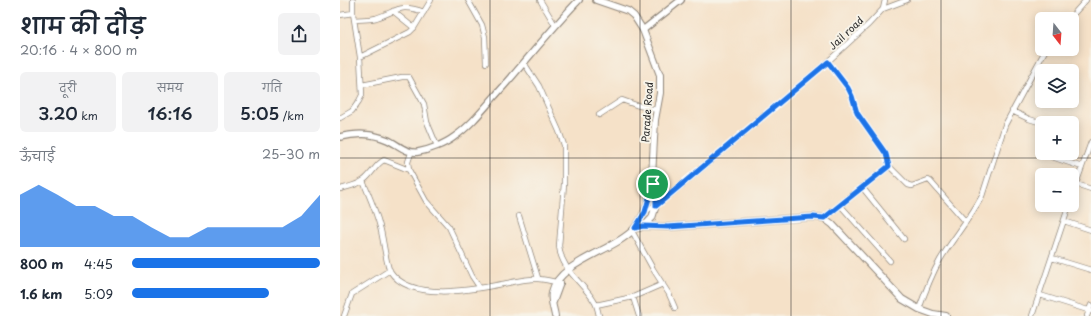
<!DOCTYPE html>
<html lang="hi">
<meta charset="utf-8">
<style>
body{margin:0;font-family:"Playpen Sans","Playpen Sans Deva",sans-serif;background:#f2f2f3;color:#1f2937;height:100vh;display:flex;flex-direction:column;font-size:15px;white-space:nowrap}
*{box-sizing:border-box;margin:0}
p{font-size:13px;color:#747a83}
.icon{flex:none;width:22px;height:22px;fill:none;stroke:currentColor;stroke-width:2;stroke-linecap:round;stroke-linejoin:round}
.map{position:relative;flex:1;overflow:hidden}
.side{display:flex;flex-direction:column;background:#fff;width:340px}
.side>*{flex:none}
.needle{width:26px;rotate:163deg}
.tools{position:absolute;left:695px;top:12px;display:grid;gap:8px}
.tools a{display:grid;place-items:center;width:44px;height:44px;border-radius:6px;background:#fff;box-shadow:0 2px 10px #0003;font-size:20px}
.pin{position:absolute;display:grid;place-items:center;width:34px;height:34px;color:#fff;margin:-17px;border:2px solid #fff;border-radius:50%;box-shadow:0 1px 4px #0007}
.round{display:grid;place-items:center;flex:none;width:42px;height:42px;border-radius:6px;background:#f2f2f3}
.overview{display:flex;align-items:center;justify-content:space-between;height:68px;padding:0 20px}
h1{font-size:22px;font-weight:600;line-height:30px}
.figures{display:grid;grid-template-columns:repeat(3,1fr);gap:6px;height:68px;padding:4px 20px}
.figures div{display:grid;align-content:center;border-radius:6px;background:#f2f2f3;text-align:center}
.figures b{font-size:17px;font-weight:600}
.figures small{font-size:11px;font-weight:400}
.figures p{font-size:11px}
.chart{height:112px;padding:8px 20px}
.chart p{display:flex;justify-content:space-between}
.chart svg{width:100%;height:72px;margin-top:4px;fill:#1a73e8;opacity:.7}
ul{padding:0 20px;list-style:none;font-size:13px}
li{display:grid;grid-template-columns:64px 48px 1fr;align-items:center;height:30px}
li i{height:10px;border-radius:5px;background:#1a73e8}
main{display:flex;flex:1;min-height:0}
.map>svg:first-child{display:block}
</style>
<main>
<section class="side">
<div class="overview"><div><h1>शाम की दौड़</h1><p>20:16 · 4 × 800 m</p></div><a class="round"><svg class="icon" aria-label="share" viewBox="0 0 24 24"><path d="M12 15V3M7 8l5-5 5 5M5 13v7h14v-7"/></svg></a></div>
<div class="figures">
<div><p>दूरी</p><b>3.20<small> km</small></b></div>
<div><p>समय</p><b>16:16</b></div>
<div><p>गति</p><b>5:05<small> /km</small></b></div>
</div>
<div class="chart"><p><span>ऊँचाई</span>25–30 m</p>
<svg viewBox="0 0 160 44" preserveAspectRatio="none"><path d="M0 44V12L10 6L20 12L30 19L40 19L50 25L60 25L70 32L80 38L90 38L100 32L110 32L120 32L130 32L140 32L150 25L160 12V44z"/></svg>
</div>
<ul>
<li><b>800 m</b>4:45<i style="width:100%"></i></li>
<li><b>1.6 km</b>5:09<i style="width:73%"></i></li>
</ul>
</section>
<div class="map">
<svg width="751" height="316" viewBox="0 0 751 316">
<rect width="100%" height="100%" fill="#f7f3e8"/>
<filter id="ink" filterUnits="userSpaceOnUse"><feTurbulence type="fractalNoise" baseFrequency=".025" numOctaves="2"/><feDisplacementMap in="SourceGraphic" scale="8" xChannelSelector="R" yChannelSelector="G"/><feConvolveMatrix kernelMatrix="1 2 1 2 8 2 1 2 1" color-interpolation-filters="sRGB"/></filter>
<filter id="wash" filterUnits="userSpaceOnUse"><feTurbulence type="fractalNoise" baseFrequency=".012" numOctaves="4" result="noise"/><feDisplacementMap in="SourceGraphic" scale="16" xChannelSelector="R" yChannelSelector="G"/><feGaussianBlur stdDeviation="0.9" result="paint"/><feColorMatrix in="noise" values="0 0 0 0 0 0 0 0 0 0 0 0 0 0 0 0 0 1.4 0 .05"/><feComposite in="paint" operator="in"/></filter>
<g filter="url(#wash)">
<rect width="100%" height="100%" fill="#f5e1c8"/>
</g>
<g filter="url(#ink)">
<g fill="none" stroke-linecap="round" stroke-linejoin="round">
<g stroke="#90867a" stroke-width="6">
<path id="minor" d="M128 0 142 25 145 37 146 63
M200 0 215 25
M543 9 567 0
M53 11 74 28
M0 15 13 13
M729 19 746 0
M14 20C21 19 29 20 36 18 58 11 59 3 84 12
M20 57 70 32 74 28 91 0
M488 62 508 88 512 96 517 113 546 154 549 166 568 185 572 186 588 180 590 181 626 222
M184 63 199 86 219 131 224 145V184L219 246C221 269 242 282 254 301 257 305 258 311 259 316
M22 85 62 77H69L84 104 87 122 97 146
M672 111 689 119 702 123
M259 115 282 100 296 105 317 110
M0 118 12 111 19 101 22 95 20 57 13 13V0
M71 153 68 162 69 170 86 201 109 227 132 276 140 288
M712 153V157L742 167
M23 181C29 196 36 211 40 227 43 236 46 265 50 271 70 302 132 290 162 284 174 282 186 278 198 279 204 279 210 281 216 282
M736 184 751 189
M522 187 564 239
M0 189C7 187 18 185 24 180 31 175 37 163 44 160L69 170
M732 195 751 142
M500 205 550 261
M305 212 331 194 484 65 529 24 543 9 545 0
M179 216 198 278
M484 218 549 166
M724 221 751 230
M292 231 313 269 329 294 335 308
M712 258 751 270
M700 295 751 311
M293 297 299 316
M256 305 293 297 323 284
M579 309C585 292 591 276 600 260 613 238 630 219 642 196L665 125 706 49
M4 316 12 294 50 270
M692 316 729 205
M747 316 751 305"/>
</g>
<g stroke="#90867a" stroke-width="8">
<path id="tertiary" d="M303 30 341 0
M0 137C17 133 31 133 48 140 57 144 67 154 78 152 89 150 105 144 114 137 130 126 142 111 155 96 184 64 209 31 239 0"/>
</g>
<g stroke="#90867a" stroke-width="8">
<path id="secondary" d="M256 0 288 11 294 16 303 30 320 75V93L315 120 312 177 316 198V205L312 218 307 223 299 228H295
M303 226 328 227 473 217 484 218 492 224 562 299 579 309 593 314 606 316
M213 302 220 283
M215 316C214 309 210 299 212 292 219 262 273 251 293 230 304 218 309 202 312 186"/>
</g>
<use href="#minor" stroke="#fff" stroke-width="4.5"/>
<use href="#tertiary" stroke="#fff" stroke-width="5.5"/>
<use href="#secondary" stroke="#fff" stroke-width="6"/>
</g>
</g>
<g fill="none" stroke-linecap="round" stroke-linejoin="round" filter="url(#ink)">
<g stroke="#fff" stroke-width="8">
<path id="route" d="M488 62 508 88 512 96 517 113 546 154 549 166 484 218 473 217 328 227 303 226 295 228 305 212 313 184 316 198V206Z"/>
</g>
<use href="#route" stroke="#1a73e8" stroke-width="5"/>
</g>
<path fill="none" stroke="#2b2b2b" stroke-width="1" stroke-opacity="0.55" d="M150 0V316M300 0V316M451 0V316M601 0V316M0 158H751"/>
<g text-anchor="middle" stroke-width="4" stroke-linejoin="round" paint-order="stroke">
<g font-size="10" fill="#2b2b2b" stroke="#f7f3e8">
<text transform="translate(506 33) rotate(-43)" y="4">Jail road</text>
<text transform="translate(307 112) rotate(-86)" y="4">Parade Road</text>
</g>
</g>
</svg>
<div class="tools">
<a><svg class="needle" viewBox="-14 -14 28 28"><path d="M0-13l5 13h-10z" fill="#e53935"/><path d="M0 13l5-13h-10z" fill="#747a83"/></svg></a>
<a><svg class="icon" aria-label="layers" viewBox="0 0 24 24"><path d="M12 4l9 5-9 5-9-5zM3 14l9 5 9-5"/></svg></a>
<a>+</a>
<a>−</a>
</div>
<div class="pin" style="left:313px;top:184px;background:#1e9e55"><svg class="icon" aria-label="arrive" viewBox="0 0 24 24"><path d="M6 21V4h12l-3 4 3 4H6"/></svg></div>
</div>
</main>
